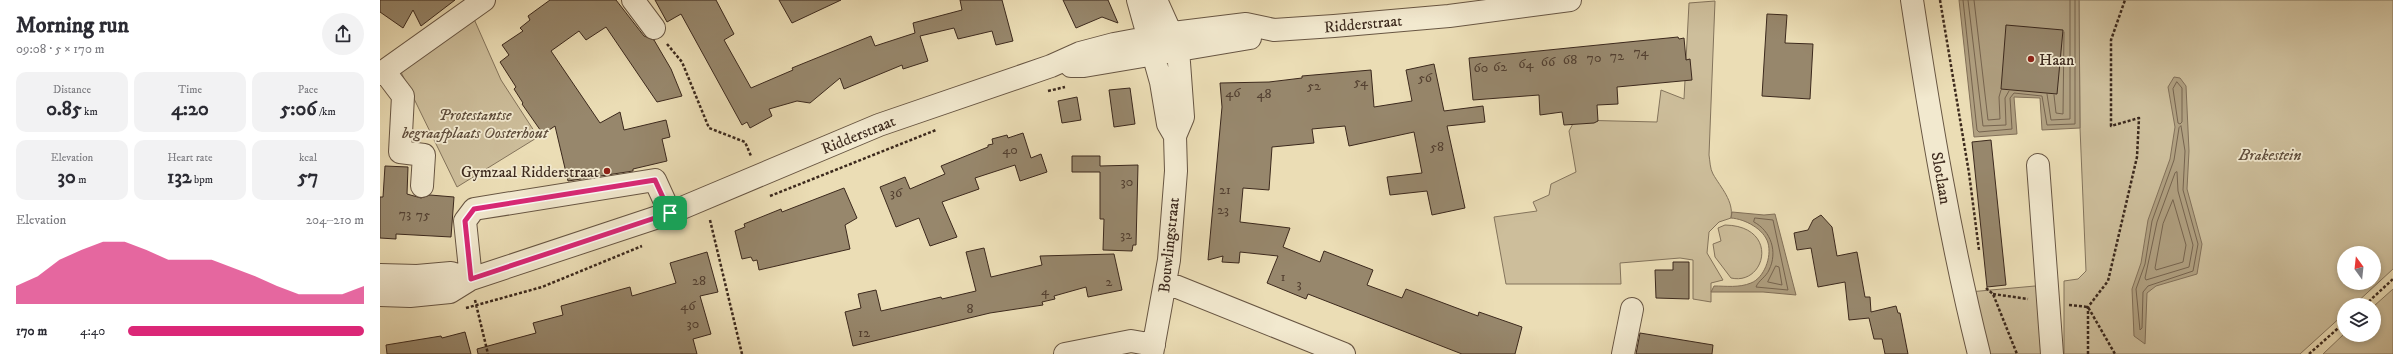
<!DOCTYPE html>
<meta charset="utf-8">
<style>
body{margin:0;font-family:"IM FELL DW Pica",serif;background:#f2f2f3;color:#2b2b33;height:100vh;display:flex;flex-direction:column;font-size:15px;white-space:nowrap}
*{box-sizing:border-box;margin:0}
p{font-size:13px;color:#7c7c81}
.icon{flex:none;width:22px;height:22px;fill:none;stroke:currentColor;stroke-width:2;stroke-linecap:round;stroke-linejoin:round}
.map{position:relative;flex:1;overflow:hidden}
.side{display:flex;flex-direction:column;background:#fff;width:380px}
.side>*{flex:none}
.needle{width:26px;rotate:345deg}
.tools{position:absolute;left:1957px;top:246px;display:grid;gap:8px}
.tools a{display:grid;place-items:center;width:44px;height:44px;border-radius:50%;background:#fff;box-shadow:0 2px 6px #0003;font-size:20px}
.pin{position:absolute;display:grid;place-items:center;width:34px;height:34px;color:#fff;margin:-17px;border-radius:8px;box-shadow:0 2px 6px #0006}
.round{display:grid;place-items:center;flex:none;width:42px;height:42px;border-radius:21px;background:#f2f2f3}
.summary{display:flex;align-items:center;justify-content:space-between;height:68px;padding:0 16px}
h1{font-size:22px;font-weight:700;line-height:30px}
.stats{display:grid;grid-template-columns:repeat(3,1fr);gap:6px;height:68px;padding:4px 16px}
.stats div{display:grid;align-content:center;border-radius:10px;background:#f2f2f3;text-align:center}
.stats b{font-size:20px;font-weight:700}
.stats small{font-size:11px;font-weight:400}
.stats p{font-size:11px}
.chart{height:112px;padding:8px 16px}
.chart p{display:flex;justify-content:space-between}
.chart svg{width:100%;height:72px;margin-top:4px;fill:#db2777;opacity:.7}
ul{padding:0 16px;list-style:none;font-size:13px}
li{display:grid;grid-template-columns:64px 48px 1fr;align-items:center;height:30px}
li i{height:10px;border-radius:5px;background:#db2777}
main{display:flex;flex:1;min-height:0}
.map>svg:first-child{display:block}
</style>
<main>
<section class="side">
<div class="summary"><div><h1>Morning run</h1><p>09:08 · 5 × 170 m</p></div><a class="round"><svg class="icon" aria-label="share" viewBox="0 0 24 24"><path d="M12 15V3M7 8l5-5 5 5M5 13v7h14v-7"/></svg></a></div>
<div class="stats">
<div><p>Distance</p><b>0.85<small> km</small></b></div>
<div><p>Time</p><b>4:20</b></div>
<div><p>Pace</p><b>5:06<small> /km</small></b></div>
</div>
<div class="stats">
<div><p>Elevation</p><b>30<small> m</small></b></div>
<div><p>Heart rate</p><b>132<small> bpm</small></b></div>
<div><p>kcal</p><b>57</b></div>
</div>
<div class="chart"><p><span>Elevation</span>204–210 m</p>
<svg viewBox="0 0 160 44" preserveAspectRatio="none"><path d="M0 44V33L10 27L20 17L30 11L40 6L50 6L60 11L70 17L80 17L90 17L100 22L110 27L120 33L130 38L140 38L150 38L160 33V44z"/></svg>
</div>
<ul>
<li><b>170 m</b>4:40<i style="width:100%"></i></li>
</ul>
</section>
<div class="map">
<svg width="2013" height="354" viewBox="0 0 2013 354">
<rect width="100%" height="100%" fill="#ebddb5"/>
<filter id="stains"><feTurbulence type="fractalNoise" baseFrequency=".005" numOctaves="4"/><feColorMatrix values="0 0 0 0 .2 0 0 0 0 .09 0 0 0 0 .02 0 0 0 .5 -.17"/></filter>
<radialGradient id="worn" r=".72"><stop offset=".6" stop-color="#630" stop-opacity="0"/><stop offset="1" stop-color="#630" stop-opacity=".3"/></radialGradient>
<path fill="#cdbe9b" stroke="#84745c" fill-rule="evenodd" d="M1699 0H2013V269L1974 305H1964V314L1920 354H1684V281L1698 279 1706 271 1700 128ZM1964 253H1994V283H1964Z
M1335 1 1329 155C1330 161 1330 169 1333 174 1341 188 1354 201 1351 218L1339 222 1329 232 1327 253 1343 280 1331 283V302L1313 299V260L1300 258 1240 263 1241 284H1126L1114 217 1157 211 1153 202 1169 195 1171 184 1196 172 1189 131 1195 120 1277 122 1281 90 1304 99 1309 3Z
M94 19 121 80 158 137 77 187 19 68Z
M1345 225C1400 226 1386 286 1351 278L1335 257 1333 244 1341 241 1338 228Z
M1666 285 1669 354H1603L1589 292Z
M2013 289V354H1943L1964 334 1994 335V306Z"/>
<path fill="#b0a081" stroke="#827059" d="M1579 0H1699L1700 128 1662 130 1660 98 1634 97 1637 134 1594 137Z
M1794 77 1800 78 1806 86 1809 151 1807 189 1822 244 1817 274 1776 286 1767 293 1765 344 1754 336 1752 289 1761 263 1768 220 1790 159 1795 127 1788 87Z
M1352 212 1384 215 1395 214 1416 295 1383 292H1331L1334 286C1346 286 1359 288 1371 283 1384 278 1392 257 1388 243 1384 229 1365 219 1351 218Z"/>
<g fill="none" stroke-linecap="round" stroke-linejoin="round">
<path stroke="#76644f" stroke-width="1" d="M1583 0 1597 130 1599 132 1632 129 1630 98 1634 93 1662 96 1667 125 1695 124V0
M1588 0 1603 126 1626 125 1625 98 1629 91
M1594 0 1608 120 1620 119 1619 97 1621 90
M1797 82 1802 88V122L1800 124 1798 123 1793 89Z
M1667 94 1671 120 1690 119V0
M1674 95 1676 113 1683 114 1684 32
M1801 126 1805 151 1803 190 1818 244 1813 271 1768 286 1763 292 1762 328 1760 330 1756 289 1765 264 1772 221 1794 160 1799 128Z
M1797 172 1798 191 1813 245 1809 267 1766 280 1765 278 1777 222 1795 173Z
M1793 200 1806 245 1803 262 1776 270 1775 268 1783 224Z
M1375 218 1393 220 1408 290 1376 287C1378 281 1386 277 1389 270 1398 252 1391 231 1374 222Z
M1396 266 1399 267 1402 285 1388 282Z"/>
</g>
<path fill="#97876c" stroke="#3c291d" d="M0 0H75L41 26 33 10 23 28 0 12Z
M170 0H236L264 36 274 40 291 69 302 96 277 102 226 27 206 40 199 31 171 51 220 123 240 112 244 130 286 120 290 137 282 139 287 161 253 169V171L188 181 175 126 163 134 142 104 143 103 134 89 136 87 120 62 129 55 122 45 143 31 140 28 150 20 148 16Z
M275 0H336L354 34 344 40 371 88 413 70 412 68 491 36 495 46 535 33 533 23 582 10 580 0H622L633 41 616 45 612 31 578 39 574 28 540 36 548 61 523 69 522 65 464 89 460 78 430 103 417 101 389 109 392 116 370 128 367 122 362 125 301 14 287 22Z
M399 0H461L412 23Z
M683 0H728L738 23 722 17 696 28Z
M1387 14 1407 15 1405 43 1433 44 1430 99 1382 96Z
M1626 25 1683 30 1677 94 1621 89Z
M1298 37 1299 39 1304 38 1306 60 1310 59 1312 80 1237 87 1238 104 1217 105 1218 121 1214 123 1184 125 1182 112 1160 115 1159 95 1093 100 1089 58Z
M1054 64 1064 111 1103 106 1105 122 1067 126 1085 208 1052 215 1047 191 1010 195 1007 177 1042 173 1034 132 969 146 965 126 932 129 934 143 892 147 889 190 863 188 860 222 910 228 903 247 940 262 944 251 993 270 987 285 1022 298 1026 289 1098 316 1099 312 1142 327 1135 354H1082L928 294 926 299 887 283 898 256 860 252 859 263 842 262 843 256 828 260 842 107 840 83 889 82 922 78V76L991 70 994 107 1032 101 1026 70Z
M750 88 755 124 734 127 729 90Z
M697 97 701 120 682 123 678 101Z
M643 133 651 158 661 154 667 172 640 181 635 165 595 178 599 189 562 202 577 237 550 246 539 218 516 227 500 187 525 177 530 189 565 174 561 166 608 147V145L613 144 612 139 627 135 628 138Z
M1611 140 1626 285 1607 287 1592 142Z
M692 156H720V166L758 165 756 245H753L752 251 723 250 724 219H720V172H692Z
M5 166 28 167 27 194 41 198 50 195 74 197 71 237 16 234V239L0 238V197H3Z
M464 188 477 218 465 225 470 249 379 270 377 260 373 261 371 257 362 259 355 231 365 227 364 224 401 209 402 212Z
M1441 215 1452 227 1457 256 1477 252 1485 297H1490L1491 312 1516 306 1518 313H1520L1528 354H1505L1502 339H1494L1489 318 1469 320 1465 282 1438 287 1431 248 1417 250 1414 233 1428 230 1433 220Z
M604 248 611 277 662 265 660 256 734 254 742 290 708 297 706 287 674 296 675 299 662 302 663 305 610 313 473 346 465 312 481 308 478 294 496 290 501 311 561 297 562 299 596 291 586 252Z
M327 252 338 292 320 296 331 334 313 339 317 354H98L97 349 156 333 153 323 183 315 181 306 250 287 252 296 296 283 290 263Z
M1293 262H1309V299L1276 298 1275 270H1293Z
M85 332 91 354H7L6 345 61 336 62 338Z
M1260 333 1333 345 1332 354H1256Z"/>
<g fill="none" stroke-linecap="round" stroke-linejoin="round">
<g stroke="#685643" stroke-width="24">
<path id="minor" d="M253 0 274 28
M758 0 781 82 788 124 795 136
M1532 0C1550 118 1570 238 1599 354
M691 66H704L870 38
M4 71 23 96 20 152 44 155 42 186
M0 74 104 0
M1658 165 1672 354
M0 275 37 276 71 273 91 279
M91 279 85 221 94 209 275 180 290 213
M785 282 964 354
M0 295 30 296 70 292 91 279 290 213 499 125 671 66 700 53 734 44 793 33 866 24 894 30 954 26 1069 16 1190 0
M685 354 751 341 774 345
M772 354 789 260 796 171 795 136 803 117 798 49 776 0
M1243 354 1252 309"/>
</g>
<path stroke="#3c291d" stroke-width="2.5" stroke-dasharray="3 2" stroke-linecap="butt" d="M1560 0 1589 173 1599 250
M287 44 302 62 329 128 365 142 371 156
M668 91 685 87
M390 196 556 130
M330 220 362 354
M1606 288 1613 294 1637 354
M1613 294 1648 299
M95 300 108 354
M1689 305 1708 307 1735 354
M1985 305 2013 279
M86 308 162 287 262 246
M1708 354V307L1728 281 1757 157 1759 118 1731 126V40L1745 0
M1929 354 1964 323"/>
<use href="#minor" stroke="#f2e9cf" stroke-width="22"/>
</g>
<g fill="none" stroke-linecap="round" stroke-linejoin="round">
<g stroke="#fff" stroke-width="8">
<path id="route" d="M275 180 290 213 91 279 85 221 94 209Z"/>
</g>
<use href="#route" stroke="#db2777" stroke-width="5"/>
</g>
<g fill="#8f2418" stroke="#f2e9cf" stroke-width="1.5">
<circle cx="1651" cy="59" r="4"/>
<circle cx="227" cy="171" r="4"/>
</g>
<g text-anchor="middle" stroke-width="3.5" stroke-linejoin="round" paint-order="stroke">
<g font-size="14" fill="#534031">
<text x="1261" y="56">74</text>
<text x="1237" y="60">72</text>
<text x="1214" y="62">70</text>
<text x="1190" y="64">68</text>
<text x="1168" y="66">66</text>
<text x="1146" y="68">64</text>
<text x="1120" y="71">62</text>
<text x="1101" y="72">60</text>
<text x="1045" y="82">56</text>
<text x="981" y="86">54</text>
<text x="934" y="90">52</text>
<text x="853" y="97">46</text>
<text x="884" y="98">48</text>
<text x="1057" y="151">58</text>
<text x="630" y="154">40</text>
<text x="747" y="186">30</text>
<text x="845" y="194">21</text>
<text x="516" y="197">36</text>
<text x="843" y="214">23</text>
<text x="25" y="218">73</text>
<text x="43" y="219">75</text>
<text x="746" y="239">32</text>
<text x="903" y="281">1</text>
<text x="319" y="285">28</text>
<text x="729" y="286">2</text>
<text x="919" y="288">3</text>
<text x="665" y="295">4</text>
<text x="308" y="310">46</text>
<text x="590" y="313">8</text>
<text x="313" y="328">30</text>
<text x="484" y="337">12</text>
</g>
<g font-size="16" fill="#3c291d" stroke="#f2e9cf">
<text transform="translate(983 23) rotate(-5)" y="6">Ridderstraat</text>
<text transform="translate(478 134) rotate(-22)" y="6">Ridderstraat</text>
<text transform="translate(1562 178) rotate(80)" y="6">Slotlaan</text>
<text transform="translate(788 245) rotate(-84)" y="6">Bouwlingstraat</text>
</g>
<g font-size="16" fill="#3c291d" stroke="#f2e9cf" text-anchor="start">
<text x="1659" y="65">Haan</text>
<text x="219" y="177" text-anchor="end">Gymzaal Ridderstraat</text>
</g>
<g font-size="16" font-style="italic" fill="#604e3c" stroke="#f2e9cf">
<text x="95" y="120">Protestantse<tspan x="95" dy="18">begraafplaats Oosterhout</tspan></text>
<text x="1890" y="160">Brakestein</text>
</g>
</g>
<rect width="100%" height="100%" filter="url(#stains)"/>
<rect width="100%" height="100%" fill="url(#worn)"/>
</svg>
<div class="tools">
<a><svg class="needle" viewBox="-14 -14 28 28"><path d="M0-13l5 13h-10z" fill="#e53935"/><path d="M0 13l5-13h-10z" fill="#7c7c81"/></svg></a>
<a><svg class="icon" aria-label="layers" viewBox="0 0 24 24"><path d="M12 4l9 5-9 5-9-5zM3 14l9 5 9-5"/></svg></a>
</div>
<div class="pin" style="left:290px;top:213px;background:#1e9e55"><svg class="icon" aria-label="arrive" viewBox="0 0 24 24"><path d="M6 21V4h12l-3 4 3 4H6"/></svg></div>
</div>
</main>
